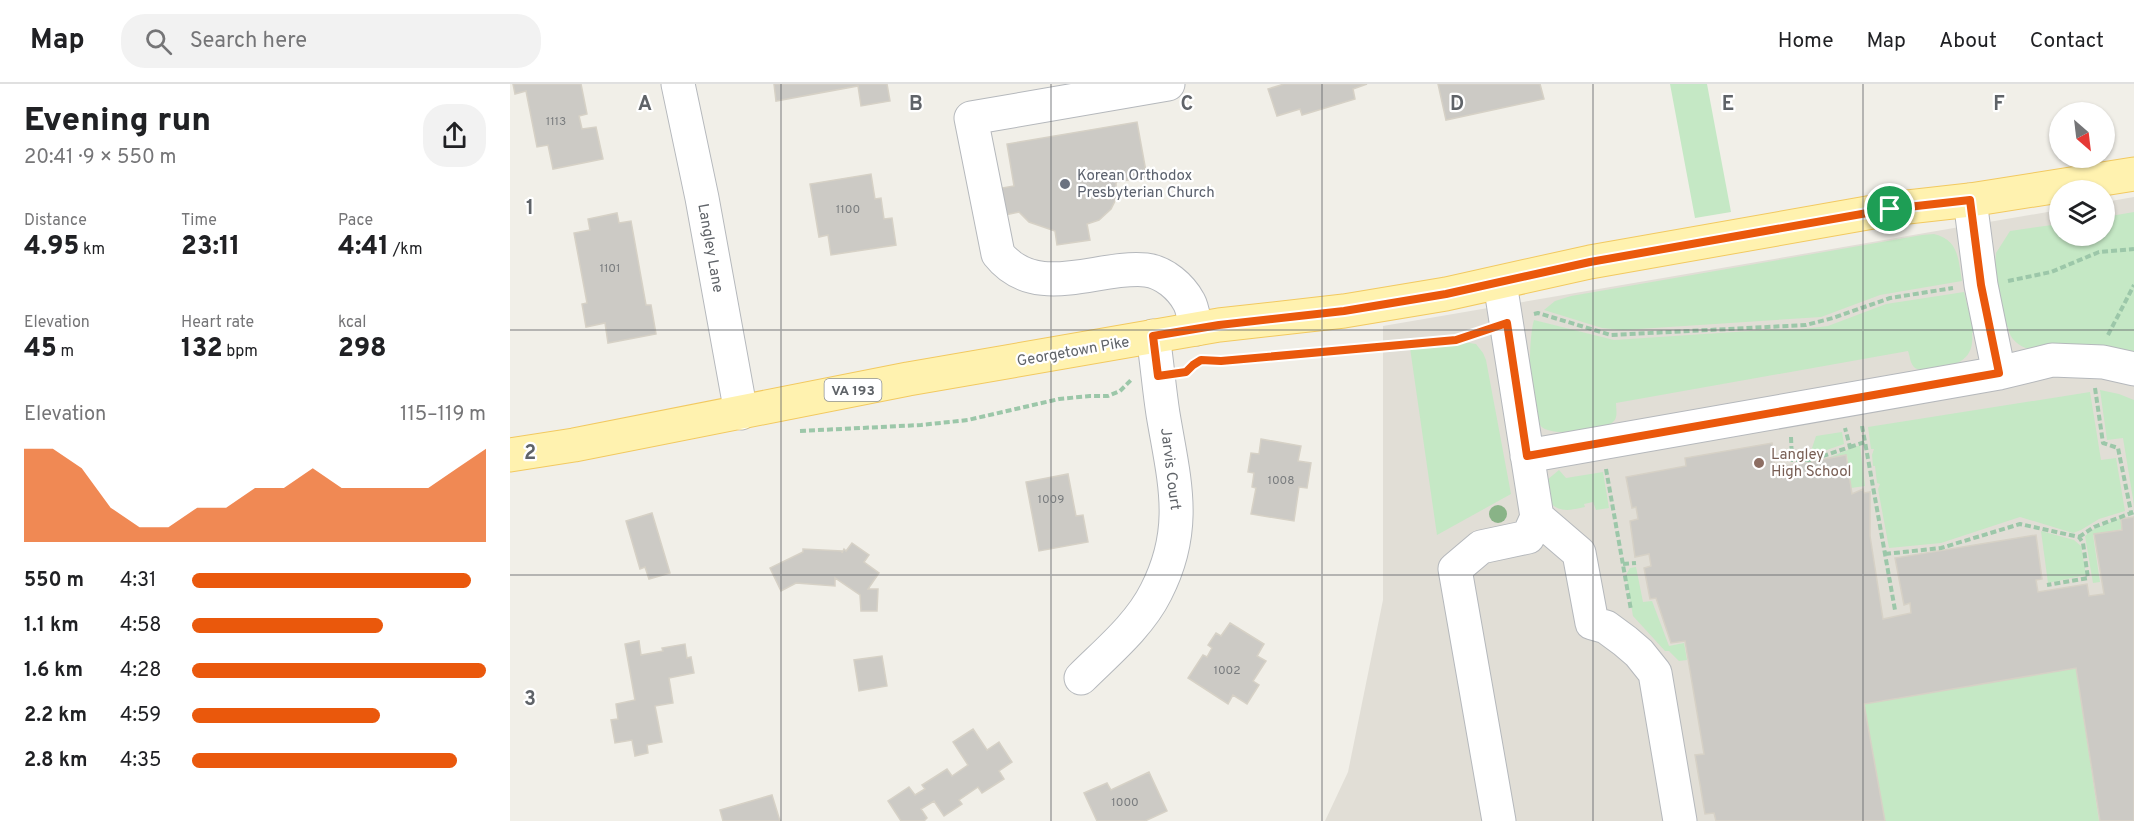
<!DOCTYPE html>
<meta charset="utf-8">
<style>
body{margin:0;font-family:Overpass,sans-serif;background:#f2f2f2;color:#202124;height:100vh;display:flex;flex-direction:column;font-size:22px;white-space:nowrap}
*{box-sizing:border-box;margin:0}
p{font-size:20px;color:#757577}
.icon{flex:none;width:33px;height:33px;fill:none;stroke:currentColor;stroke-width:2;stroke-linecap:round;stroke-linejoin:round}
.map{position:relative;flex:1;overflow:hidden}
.details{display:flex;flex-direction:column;background:#fff;width:510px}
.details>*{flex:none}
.needle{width:39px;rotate:152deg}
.controls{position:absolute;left:1539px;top:18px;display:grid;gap:12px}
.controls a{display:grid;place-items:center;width:66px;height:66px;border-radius:50%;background:#fff;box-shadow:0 2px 4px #0004;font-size:30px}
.pin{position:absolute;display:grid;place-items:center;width:51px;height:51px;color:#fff;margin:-26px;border:3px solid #fff;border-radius:50%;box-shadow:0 2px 6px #0007}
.round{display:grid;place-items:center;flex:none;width:63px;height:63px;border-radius:24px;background:#f2f2f2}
.overview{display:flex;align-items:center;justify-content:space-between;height:102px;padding:0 24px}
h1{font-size:33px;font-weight:800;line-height:45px}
.metrics{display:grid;grid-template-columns:repeat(3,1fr);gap:9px;height:102px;padding:6px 24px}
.metrics div{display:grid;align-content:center}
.metrics b{font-size:26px;font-weight:800}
.metrics small{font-size:16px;font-weight:400}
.metrics p{font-size:16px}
.chart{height:168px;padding:12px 24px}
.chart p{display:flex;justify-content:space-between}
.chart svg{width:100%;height:108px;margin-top:6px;fill:#ea580c;opacity:.7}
ul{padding:0 24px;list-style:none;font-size:20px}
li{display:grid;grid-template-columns:96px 72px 1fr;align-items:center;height:45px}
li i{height:15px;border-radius:8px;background:#ea580c}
header{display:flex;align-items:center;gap:36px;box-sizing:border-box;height:84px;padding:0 30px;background:#fff;border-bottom:2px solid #e0e0e0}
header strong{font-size:28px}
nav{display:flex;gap:33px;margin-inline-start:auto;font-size:21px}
.search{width:420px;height:54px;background:#f2f2f2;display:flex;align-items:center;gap:15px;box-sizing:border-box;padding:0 21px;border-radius:24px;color:#757577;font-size:22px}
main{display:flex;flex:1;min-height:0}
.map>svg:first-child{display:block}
</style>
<header>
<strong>Map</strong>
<div class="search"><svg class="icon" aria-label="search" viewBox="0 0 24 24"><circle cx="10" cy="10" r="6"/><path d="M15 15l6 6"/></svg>Search here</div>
<nav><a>Home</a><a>Map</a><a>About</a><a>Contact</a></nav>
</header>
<main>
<section class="details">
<div class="overview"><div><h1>Evening run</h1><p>20:41 · 9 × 550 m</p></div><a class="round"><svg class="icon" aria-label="share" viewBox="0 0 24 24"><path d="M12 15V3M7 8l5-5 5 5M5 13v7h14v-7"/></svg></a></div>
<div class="metrics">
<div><p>Distance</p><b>4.95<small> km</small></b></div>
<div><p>Time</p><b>23:11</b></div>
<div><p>Pace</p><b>4:41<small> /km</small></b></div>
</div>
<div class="metrics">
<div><p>Elevation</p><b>45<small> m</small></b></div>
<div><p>Heart rate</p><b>132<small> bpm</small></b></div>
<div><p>kcal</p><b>298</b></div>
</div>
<div class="chart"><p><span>Elevation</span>115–119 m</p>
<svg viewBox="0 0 160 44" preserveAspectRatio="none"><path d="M0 44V6L10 6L20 14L30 30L40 38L50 38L60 30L70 30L80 22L90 22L100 14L110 22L120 22L130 22L140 22L150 14L160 6V44z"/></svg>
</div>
<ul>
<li><b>550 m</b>4:31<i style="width:95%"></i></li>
<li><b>1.1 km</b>4:58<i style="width:65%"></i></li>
<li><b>1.6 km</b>4:28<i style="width:100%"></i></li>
<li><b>2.2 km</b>4:59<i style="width:64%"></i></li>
<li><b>2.8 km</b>4:35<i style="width:90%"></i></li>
</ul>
</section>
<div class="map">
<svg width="1624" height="737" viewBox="0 0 1624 737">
<rect width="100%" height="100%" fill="#f1efe8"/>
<path fill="#e1ded6" d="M1624 113V737H815L838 688 873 516V242L1549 126 1550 152H1594L1595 118Z"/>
<path fill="#c5e8c5" d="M1160 0H1197L1221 128 1185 134Z
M1624 128V271L1520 266C1508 261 1500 256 1498 243H1494L1484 193 1486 169 1500 147 1549 140 1550 152H1594L1595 133Z
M1424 150C1449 156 1448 175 1452 197L1370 211 1311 233 1113 246 1092 244 1034 226 1045 217 1061 212 1412 151Z
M1454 208 1464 248 1462 249C1465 276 1446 282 1423 285 1417 286 1411 287 1405 284 1400 280 1400 272 1398 267L1106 319C1106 325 1108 332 1104 337 1095 348 1045 352 1033 344 1017 333 1018 254 1024 236L1104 256 1255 246 1293 245 1318 242 1376 220Z
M953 258 966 260 973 269 976 276 1001 410 927 451 900 264Z
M1590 306 1609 310 1624 316V421L1613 354 1597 356Z
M1580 308 1591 376 1606 374 1615 427 1589 435 1571 446 1563 449 1510 433 1431 459 1379 464 1368 405 1370 400 1367 399 1365 382H1363L1362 371 1364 365H1361L1358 343Z
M1332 348 1334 360 1308 369 1301 367 1306 352Z
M1350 361 1355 402 1341 404 1337 371 1318 374Z
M1049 386 1056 394 1093 388 1099 424 1086 426 1083 418 1074 420 1075 423C1061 426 1051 429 1040 419L1037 396Z
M1610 434 1612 445 1583 451 1590 498 1583 499 1575 452 1584 445Z
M1531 447 1564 456 1571 462 1576 491 1538 499Z
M1126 483 1133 518 1142 517 1159 562 1174 559 1177 576 1169 577 1159 567H1155L1123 532 1116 491 1120 484Z
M1566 584 1589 737H1375L1354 620Z"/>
<path fill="#cccac5" stroke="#d6d1c6" stroke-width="1.5" d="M3 0H71L77 30 69 32 72 45 86 43 93 75 43 85 38 61 27 63 16 7 5 10Z
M264 0H377L380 17 351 22 348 2 266 17Z
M774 0H857L843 5 845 15 792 31 790 25 767 32 758 5Z
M928 0H1030L1034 15 936 36Z
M627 38 637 93 606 98V115L601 125 589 136 577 140 580 156 547 161 545 147 519 138 509 128 490 132 486 105 504 102 497 60Z
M361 90 365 115 371 114 374 135 382 134 386 161 321 171 318 151 309 153 300 100Z
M107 129 109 139 121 137 136 221H141L146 250 98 259 95 239 76 243 72 220 77 219 64 149 80 146 78 135Z
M751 355 791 362 788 377 801 379 797 404 789 403 784 437 741 430 746 404 742 403 744 389 738 388 741 369 749 370Z
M1262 359 1265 384 1336 371 1342 410 1353 405 1354 409 1360 408V452L1373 535 1401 529 1400 519 1394 521 1385 474 1526 451 1532 495 1526 496 1528 508 1577 500 1579 512 1594 510 1584 450 1612 446 1611 435 1624 433V737H1590L1566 584 1354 620 1375 737H1206L1204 729 1195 730 1185 671 1194 670 1175 557 1161 559 1146 514 1140 515 1134 484 1141 482 1139 470 1125 473 1120 437 1128 435 1126 423 1122 424 1116 393 1176 382 1175 374Z
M558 390 566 432 573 431 578 458 529 467 516 398Z
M142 429 160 489 139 495 135 483 130 485 116 437Z
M342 459 359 471 354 478 369 489 358 505H368L367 527H351L350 511 325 494V502L286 499 271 507 260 484 293 468V465L332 467V469L334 465 336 467Z
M720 539 754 560 747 572 756 577 743 597 749 601 737 620 723 611 718 620 678 594 693 571 697 573 702 564 698 561 706 549 711 552Z
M129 557 131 571 153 567 152 564 175 560 177 574 181 573 184 589 159 594 163 619 145 622 152 658 137 661 138 669 125 672 122 656 105 659 101 636 108 635 106 620 125 616 115 560Z
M372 572 377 602 349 607 344 576Z
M463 645 477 666 489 658 502 678 489 687 494 695 472 709 468 703 449 716 452 720 434 732 424 717 411 725 417 734 414 737H391L378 717 399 703 405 711 415 705 412 701 437 685 442 692 458 681 443 658Z
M639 688 657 727 635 737H587L574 709 597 699 601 706Z
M262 711 270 737H213L210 726Z"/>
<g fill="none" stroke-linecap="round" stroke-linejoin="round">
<g stroke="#b5b8bc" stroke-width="35">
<path id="minor" d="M168 0 192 114 231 329
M658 0 461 34 488 170C526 218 588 181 636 186 654 188 671 203 679 218 683 225 684 237 686 245
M1460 116 1471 201 1489 289
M1017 372 1489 289 1542 276 1593 278 1624 285
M1027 433 1069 469 1082 539 1096 543 1115 557 1129 569 1145 589 1170 737
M571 594C597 568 629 542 646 508 679 444 664 396 653 330 649 304 647 278 643 252
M989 737 945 485 971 463 1018 453 1027 433 990 199"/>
</g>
<g stroke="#f2c960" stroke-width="35">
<path id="major" d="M0 371 64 361 398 295 709 241 834 227 936 210 1080 178 1380 125 1460 116 1624 90"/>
</g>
<path stroke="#9cc7a9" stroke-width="4" stroke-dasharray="6 3" stroke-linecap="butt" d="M1498 197 1541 188 1589 168 1624 165
M1024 230 1028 229 1101 251 1296 241 1323 234 1380 214 1443 204
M1598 251 1624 201
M676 288 691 276 711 277 946 256 971 248
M1585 304 1593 359 1608 364 1621 428
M1352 342 1355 358
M290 347 411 341 458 336 549 315 580 312H598L610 307 621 296
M1281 353 1282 376H1301L1340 363 1335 344
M1340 363 1355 358 1385 526
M1096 385 1121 526
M1569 453 1584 443 1624 428
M1375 470 1431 464 1510 440 1569 453 1573 459 1578 494 1537 501
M1113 480 1126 479"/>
<use href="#minor" stroke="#fff" stroke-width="33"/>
<use href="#major" stroke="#fff2af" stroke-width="33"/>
</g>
<circle fill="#89b387" cx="988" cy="430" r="9"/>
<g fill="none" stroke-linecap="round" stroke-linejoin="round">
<g stroke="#fff" stroke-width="12">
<path id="route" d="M1460 116 1471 201 1489 289 1017 372 997 239 946 256 711 277 691 276 683 281 676 288 648 292 643 252 709 241 834 227 936 210 1080 178 1380 125Z"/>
</g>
<use href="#route" stroke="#ea580c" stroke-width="8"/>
</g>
<path fill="none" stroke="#5f6368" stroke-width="1.5" stroke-opacity="0.55" d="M271 0V737M541 0V737M812 0V737M1083 0V737M1353 0V737M0 246H1624M0 491H1624"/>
<circle fill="#6b7280" stroke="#fff" stroke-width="2" cx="555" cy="100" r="6"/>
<circle fill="#8d6e63" stroke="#fff" stroke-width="2" cx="1249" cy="379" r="6"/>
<g text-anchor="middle" stroke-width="4.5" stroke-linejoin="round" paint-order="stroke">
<g font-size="12" fill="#7a7d7f">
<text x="46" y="41">1113</text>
<text x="338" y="129">1100</text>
<text x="100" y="188">1101</text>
<text x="771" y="400">1008</text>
<text x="541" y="419">1009</text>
<text x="717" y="590">1002</text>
<text x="615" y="722">1000</text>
</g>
<rect fill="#fff" stroke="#8f9295" stroke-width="1.5" x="314.5" y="295" width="57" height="22" rx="4.5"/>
<g font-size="14" font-weight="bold" fill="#5f6368">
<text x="343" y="311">VA 193</text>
</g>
<g font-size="15" fill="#5b616d" stroke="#fff" text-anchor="start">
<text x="567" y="96">Korean Orthodox<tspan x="567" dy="17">Presbyterian Church</tspan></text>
</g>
<g font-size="15" fill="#5f6368" stroke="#fff">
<text transform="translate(201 164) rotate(80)" y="5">Langley Lane</text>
<text transform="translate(563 267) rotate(-10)" y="5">Georgetown Pike</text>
<text transform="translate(661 385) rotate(83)" y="5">Jarvis Court</text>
</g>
<g font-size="15" fill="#785e54" stroke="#fff" text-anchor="start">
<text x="1261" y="375">Langley<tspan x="1261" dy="17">High School</tspan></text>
</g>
</g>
<g font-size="20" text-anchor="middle" font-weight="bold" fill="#5f6368" stroke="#fff" stroke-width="4.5" stroke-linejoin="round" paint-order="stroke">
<text x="135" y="26">A</text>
<text x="406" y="26">B</text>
<text x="677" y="26">C</text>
<text x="947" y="26">D</text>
<text x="1218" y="26">E</text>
<text x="1489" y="26">F</text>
<text x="20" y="130">1</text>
<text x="20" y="375">2</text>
<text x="20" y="621">3</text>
</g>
</svg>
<div class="controls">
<a><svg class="needle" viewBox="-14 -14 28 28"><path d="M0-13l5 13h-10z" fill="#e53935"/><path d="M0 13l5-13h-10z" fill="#757577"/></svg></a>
<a><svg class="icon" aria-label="layers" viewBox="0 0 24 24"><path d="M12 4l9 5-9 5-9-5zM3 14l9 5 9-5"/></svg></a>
</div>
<div class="pin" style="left:1380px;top:125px;background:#1e9e55"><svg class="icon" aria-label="arrive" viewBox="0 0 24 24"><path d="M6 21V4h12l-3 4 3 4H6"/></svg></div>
</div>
</main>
